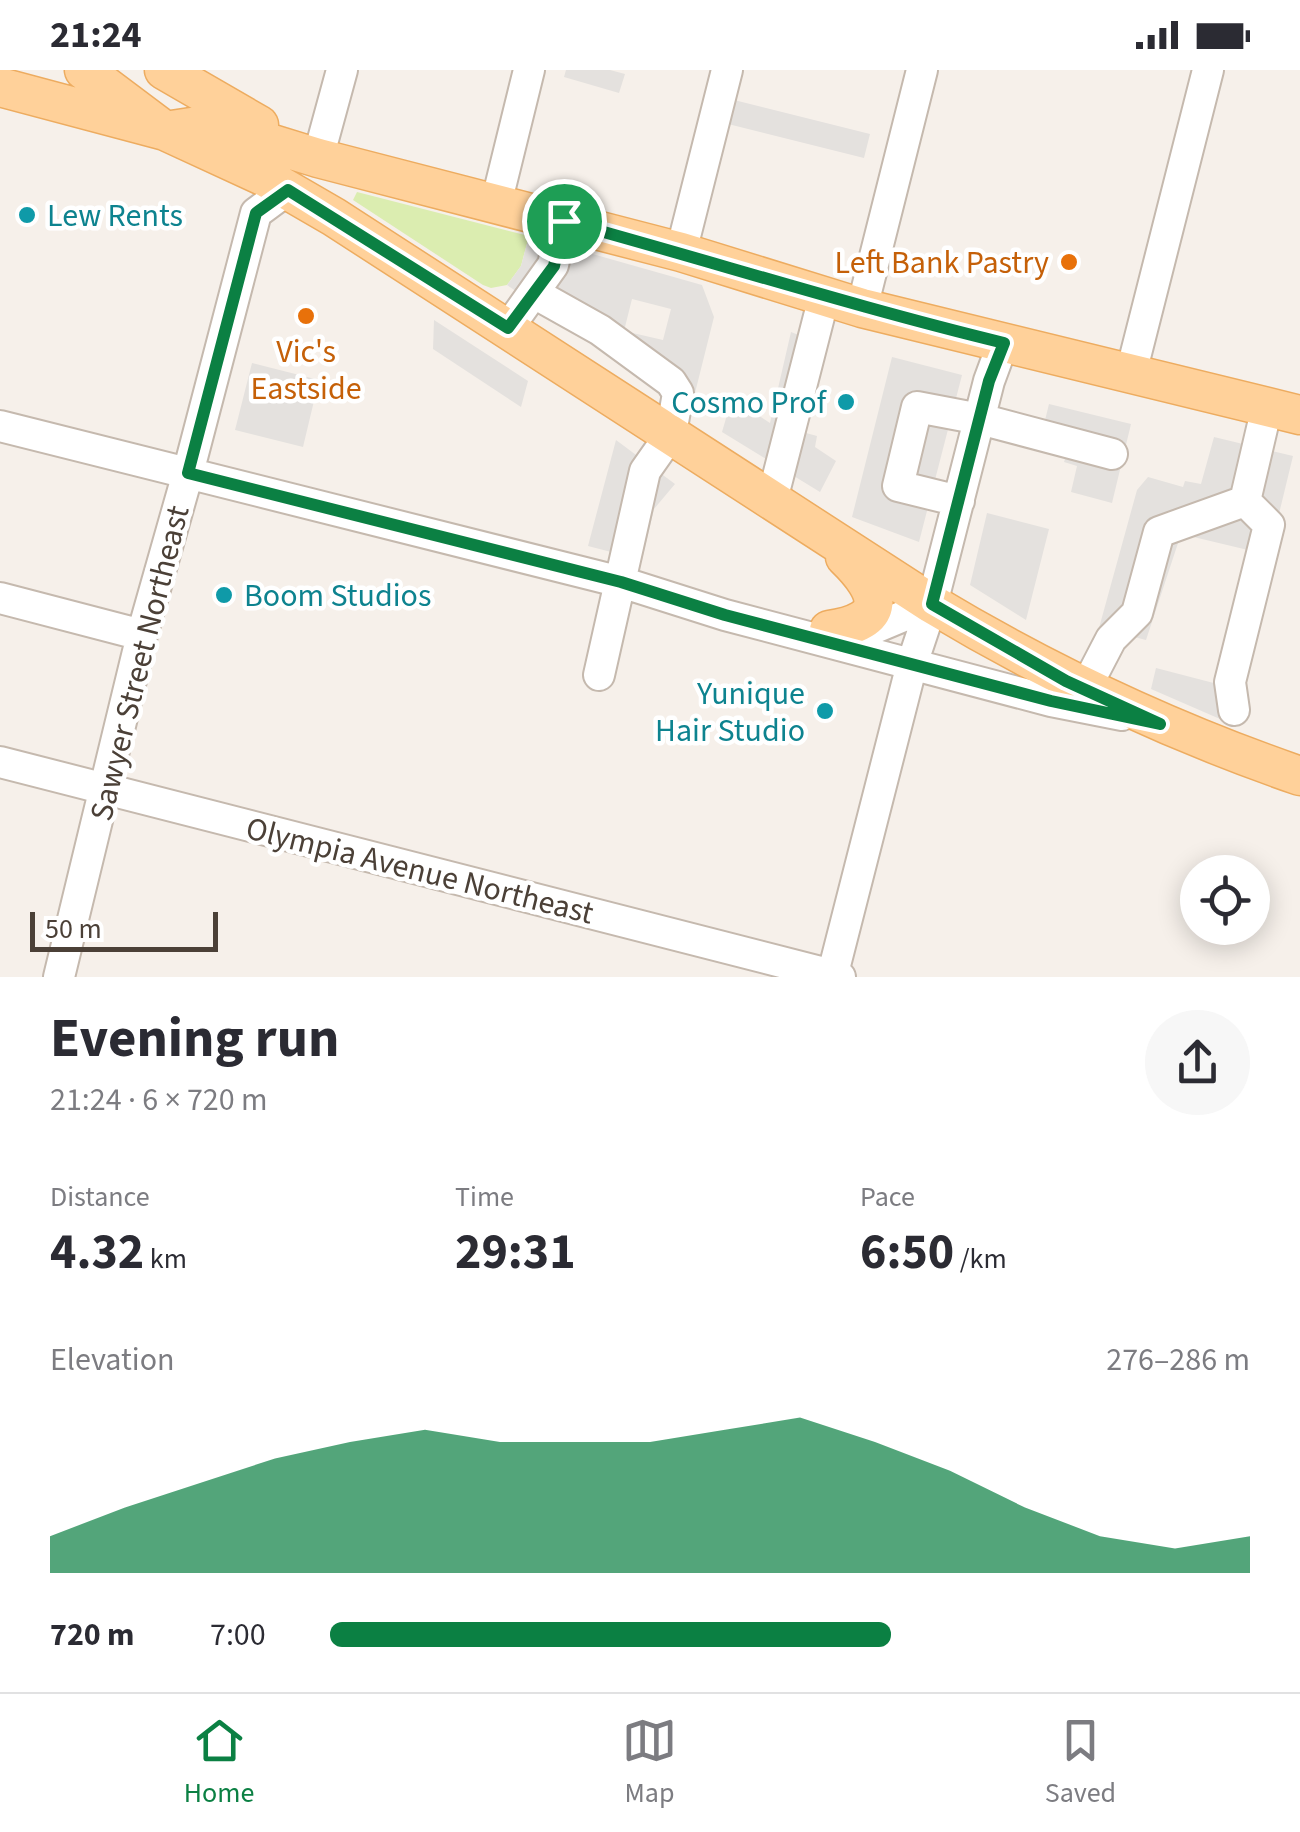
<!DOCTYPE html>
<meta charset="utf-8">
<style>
body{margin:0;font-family:"Source Sans 3",sans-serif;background:#f7f7f7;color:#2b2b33;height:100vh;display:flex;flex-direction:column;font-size:38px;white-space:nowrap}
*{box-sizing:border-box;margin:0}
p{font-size:32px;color:#7c7c81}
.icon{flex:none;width:55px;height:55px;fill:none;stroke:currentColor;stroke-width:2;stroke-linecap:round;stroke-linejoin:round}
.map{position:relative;height:907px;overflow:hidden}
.panel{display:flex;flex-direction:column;background:#fff;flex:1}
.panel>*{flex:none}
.buttons{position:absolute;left:1180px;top:785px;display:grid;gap:20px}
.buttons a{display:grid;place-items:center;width:90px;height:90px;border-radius:50%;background:#fff;box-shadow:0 5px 25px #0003;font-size:50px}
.scale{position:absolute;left:30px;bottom:25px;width:188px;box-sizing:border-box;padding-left:10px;border:5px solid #4b4037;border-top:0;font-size:28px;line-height:35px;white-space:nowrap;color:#4b4037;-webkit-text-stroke:8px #fff;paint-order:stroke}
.pin{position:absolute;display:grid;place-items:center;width:85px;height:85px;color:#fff;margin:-42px;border:5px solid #fff;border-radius:50%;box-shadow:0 2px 10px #0007}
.round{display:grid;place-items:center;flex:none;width:105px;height:105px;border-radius:52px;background:#f7f7f7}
.summary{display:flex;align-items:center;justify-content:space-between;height:170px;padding:0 50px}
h1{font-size:55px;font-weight:700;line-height:75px}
.metrics{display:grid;grid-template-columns:repeat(3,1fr);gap:15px;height:170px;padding:10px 50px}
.metrics div{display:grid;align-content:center}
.metrics b{font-size:50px;font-weight:700}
.metrics small{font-size:28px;font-weight:400}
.metrics p{font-size:28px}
.chart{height:280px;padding:20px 50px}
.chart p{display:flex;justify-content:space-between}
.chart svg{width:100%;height:180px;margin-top:10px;fill:#0b8043;opacity:.7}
ul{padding:0 50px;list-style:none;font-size:32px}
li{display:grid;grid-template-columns:160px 120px 1fr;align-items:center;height:75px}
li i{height:25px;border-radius:12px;background:#0b8043}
.status{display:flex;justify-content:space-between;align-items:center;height:70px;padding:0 50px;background:#fff;direction:ltr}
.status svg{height:28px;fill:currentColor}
.tabs{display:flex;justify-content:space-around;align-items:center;height:140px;border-top:2px solid #e1e1e2;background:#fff;font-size:28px;color:#7c7c81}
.tabs a{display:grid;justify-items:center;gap:5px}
.tabs .active{color:#0b8043}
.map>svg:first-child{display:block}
</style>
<div class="status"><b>21:24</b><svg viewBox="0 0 49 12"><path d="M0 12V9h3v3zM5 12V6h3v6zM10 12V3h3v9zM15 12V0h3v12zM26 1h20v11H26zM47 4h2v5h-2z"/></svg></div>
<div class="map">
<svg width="1300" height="907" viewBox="0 0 1300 907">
<rect width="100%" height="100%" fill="#f6f0ea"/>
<path fill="#dbedb0" d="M357 122 529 166 521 196 507 215 491 218 483 215 353 130Z"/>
<path fill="#e4e1de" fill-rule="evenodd" d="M566 0H610L625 4 619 23 564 7Z
M730 29 870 64 864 88 724 53Z
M529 166 702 215 714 247 691 339 507 215 521 196ZM632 229 671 239 663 270 624 261Z
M434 250 528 311 521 337 433 279Z
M791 262 827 276 806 363 817 366 815 377 836 391 820 422 722 362 732 328 770 353Z
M892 287 962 305 919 472 852 447Z
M252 293 319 310 303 377 235 360Z
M1049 334 1131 354 1112 433 1071 422 1077 396 1064 392 1066 386 1038 379Z
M1214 367 1293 386 1269 485 1181 464 1146 570 1099 558 1137 420 1148 407 1183 417 1185 411 1201 414Z
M616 370 675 414 654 439 642 490 588 476Z
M987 443 1049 459 1026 550 970 515Z
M1156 598 1229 617 1220 649 1151 619Z"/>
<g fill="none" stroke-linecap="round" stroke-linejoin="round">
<g stroke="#c5b9ae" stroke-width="34">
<path id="minor" d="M318 88 342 0
M496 134 529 0
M681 182 727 0
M534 223 600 260 671 312 678 323 671 364 645 401 599 605
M862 238 922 0
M508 258 553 195 563 151
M1131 303 1208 0
M0 356 621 512 725 545 1051 631 1122 645
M772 430 824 227
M959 431 898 416 917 337 980 349 1112 384
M0 528 142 565
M846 562 870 560 932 534
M1085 619 1111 569 1137 543 1159 462 1245 431 1267 337
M1234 640 1230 612 1269 455 1245 431
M0 692 840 907
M59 907 142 565 188 403 256 143 287 120
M832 907 912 594 932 534 989 311 1003 273"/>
</g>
<g stroke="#edac60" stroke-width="41">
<path id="major" d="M84 0 165 61 265 107 334 147 932 534C1050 605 1170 661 1300 706
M164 0 259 55
M0 17 165 61 198 56 240 64 318 88 681 182 862 238 1300 345
M829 560C889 551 882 523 845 487"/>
</g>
<use href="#minor" stroke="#fff" stroke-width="30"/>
<use href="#major" stroke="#ffd19a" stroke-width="38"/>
</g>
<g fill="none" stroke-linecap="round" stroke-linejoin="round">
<g stroke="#fff" stroke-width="20">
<path id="route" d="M288 120 508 258 554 196 564 151C711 191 855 237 1004 273L989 311 932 534 1066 611 1160 654 1051 631 725 545 621 512 188 403 256 143Z"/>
</g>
<use href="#route" stroke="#0b8043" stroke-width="12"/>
</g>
<g fill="#0f9aa8" stroke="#fff" stroke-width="4">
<circle cx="27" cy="145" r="10"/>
<circle cx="846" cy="332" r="10"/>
<circle cx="224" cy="525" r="10"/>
<circle cx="825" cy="641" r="10"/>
</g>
<g fill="#e8710a" stroke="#fff" stroke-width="4">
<circle cx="1069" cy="192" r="10"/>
<circle cx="306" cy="246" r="10"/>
</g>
<g text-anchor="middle" stroke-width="9" stroke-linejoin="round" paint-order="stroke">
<g font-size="32" fill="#0d838f" stroke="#fff" text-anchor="start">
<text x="47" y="156">Lew Rents</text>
<text x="826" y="343" text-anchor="end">Cosmo Prof</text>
<text x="244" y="536">Boom Studios</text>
<text x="805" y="634" text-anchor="end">Yunique<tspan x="805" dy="37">Hair Studio</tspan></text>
</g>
<g font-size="32" fill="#c56008" stroke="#fff" text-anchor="end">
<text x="1049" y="203">Left Bank Pastry</text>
<text x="306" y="292" text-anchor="middle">Vic's<tspan x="306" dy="37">Eastside</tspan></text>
</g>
<g font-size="32" fill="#4b4037" stroke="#fff">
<text transform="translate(139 593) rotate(-76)" y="11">Sawyer Street Northeast</text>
<text transform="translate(420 800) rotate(14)" y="11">Olympia Avenue Northeast</text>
</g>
</g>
</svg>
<div class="buttons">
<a><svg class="icon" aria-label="locate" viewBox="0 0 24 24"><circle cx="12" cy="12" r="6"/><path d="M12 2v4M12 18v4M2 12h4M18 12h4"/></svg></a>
</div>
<div class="scale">50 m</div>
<div class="pin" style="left:564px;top:151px;background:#1e9e55"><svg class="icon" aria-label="arrive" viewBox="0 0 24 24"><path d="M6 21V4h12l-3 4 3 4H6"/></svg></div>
</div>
<section class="panel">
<div class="summary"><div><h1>Evening run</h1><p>21:24 · 6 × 720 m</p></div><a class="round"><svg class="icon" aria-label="share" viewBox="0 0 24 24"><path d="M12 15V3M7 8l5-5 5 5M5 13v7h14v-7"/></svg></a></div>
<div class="metrics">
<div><p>Distance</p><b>4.32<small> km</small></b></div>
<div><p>Time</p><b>29:31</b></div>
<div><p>Pace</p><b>6:50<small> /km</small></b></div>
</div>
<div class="chart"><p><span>Elevation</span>276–286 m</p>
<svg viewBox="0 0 160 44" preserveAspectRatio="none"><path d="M0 44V35L10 28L20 22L30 16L40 12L50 9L60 12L70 12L80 12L90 9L100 6L110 12L120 19L130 28L140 35L150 38L160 35V44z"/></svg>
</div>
<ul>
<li><b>720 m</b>7:00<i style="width:61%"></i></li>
</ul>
</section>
<nav class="tabs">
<a class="active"><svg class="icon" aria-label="home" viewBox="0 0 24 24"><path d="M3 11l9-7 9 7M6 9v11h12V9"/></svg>Home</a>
<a><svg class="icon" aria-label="map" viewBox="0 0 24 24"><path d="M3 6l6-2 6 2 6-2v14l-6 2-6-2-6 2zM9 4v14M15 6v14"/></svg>Map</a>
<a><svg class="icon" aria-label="saved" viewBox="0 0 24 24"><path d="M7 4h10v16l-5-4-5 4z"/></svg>Saved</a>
</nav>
